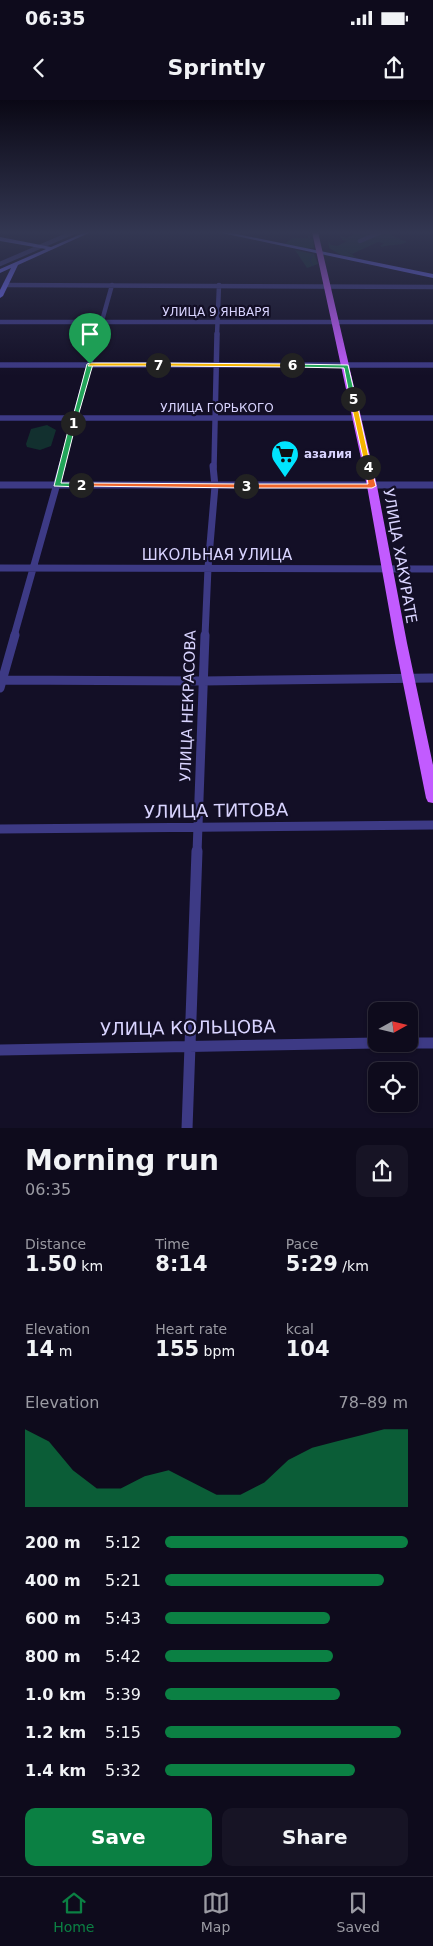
<!DOCTYPE html>
<meta charset="utf-8">
<style>
body{margin:0;font-family:"DejaVu Sans",sans-serif;background:#171425;color:#f1f3f6;height:100vh;display:flex;flex-direction:column;font-size:19px;white-space:nowrap}
*{box-sizing:border-box;margin:0}
p{font-size:16px;color:#9b9ba3}
.icon{flex:none;width:28px;height:28px;fill:none;stroke:currentColor;stroke-width:2;stroke-linecap:round;stroke-linejoin:round}
.map{position:relative;height:1028px;overflow:hidden}
.details{display:flex;flex-direction:column;background:#0e0b1c;flex:1}
.details>*{flex:none}
.needle{width:32px;rotate:82deg}
.fabs{position:absolute;left:368px;top:902px;display:grid;gap:10px}
.fabs a{display:grid;place-items:center;width:50px;height:50px;border-radius:10px;background:#0e0b1c;box-shadow:0 1px 4px #0004,0 0 0 1px #2e2b3b;font-size:25px}
.pin{position:absolute;display:grid;place-items:center;width:42px;height:42px;color:#fff;margin:-51px -21px;border-radius:50% 50% 50% 0;rotate:-45deg;box-shadow:0 0 5px #0007}
.pin .icon{rotate:45deg}
.km{position:absolute;width:25px;height:25px;margin:-12px;border-radius:50%;background:#222;color:#fff;font-size:14px;line-height:25px;text-align:center}
.round{display:grid;place-items:center;flex:none;width:52px;height:52px;border-radius:10px;background:#171425}
.overview{display:flex;align-items:center;justify-content:space-between;height:85px;padding:0 25px}
h1{font-size:28px;font-weight:700;line-height:38px}
.stats{display:grid;grid-template-columns:repeat(3,1fr);gap:8px;height:85px;padding:5px 25px}
.stats div{display:grid;align-content:center}
.stats b{font-size:21px;font-weight:700}
.stats small{font-size:14px;font-weight:400}
.stats p{font-size:14px}
.chart{height:140px;padding:10px 25px}
.chart p{display:flex;justify-content:space-between}
.chart svg{width:100%;height:90px;margin-top:5px;fill:#0b8043;opacity:.7}
.cta{display:flex;gap:10px;margin-top:auto;padding:10px 25px}
.cta a{flex:1;height:58px;border-radius:10px;background:#0b8043;color:#fff;font-size:20px;font-weight:700;line-height:58px;text-align:center}
.cta a+a{background:#171425;color:#f1f3f6}
ul{padding:0 25px;list-style:none;font-size:16px}
li{display:grid;grid-template-columns:80px 60px 1fr;align-items:center;height:38px}
li i{height:12px;border-radius:6px;background:#0b8043}
.status{display:flex;justify-content:space-between;align-items:center;height:35px;padding:0 25px;background:#0e0b1c;direction:ltr}
.status svg{height:14px;fill:currentColor}
header{display:flex;justify-content:space-between;align-items:center;height:65px;padding:0 25px;background:#0e0b1c;font-size:22px;font-weight:700}
.tabs{display:flex;justify-content:space-around;align-items:center;height:70px;border-top:1px solid #2e2b3b;background:#0e0b1c;font-size:14px;color:#9b9ba3}
.tabs a{display:grid;justify-items:center;gap:2px}
.tabs .current{color:#0b8043}
.map>svg:first-child{display:block}
</style>
<div class="status"><b>06:35</b><svg viewBox="0 0 49 12"><path d="M0 12V9h3v3zM5 12V6h3v6zM10 12V3h3v9zM15 12V0h3v12zM26 1h20v11H26zM47 4h2v5h-2z"/></svg></div>
<header><svg class="icon" aria-label="back" viewBox="0 0 24 24"><path d="M15 5l-7 7 7 7"/></svg>Sprintly<svg class="icon" aria-label="share" viewBox="0 0 24 24"><path d="M12 15V3M7 8l5-5 5 5M5 13v7h14v-7"/></svg></header>
<div class="map">
<svg width="433" height="1029" viewBox="0 0 433 1029">
<rect width="100%" height="100%" fill="#130f26"/>
<path fill="#12302f" d="M359 132H398L391 135 407 142C400 146 390 144 382 147L380 146 384 143 378 142 352 154 345 150 357 158 341 155 329 148 328 140 331 145 337 146 347 141 342 140 340 135 346 138Z
M308 135 312 136 310 138 313 139 314 148 305 149 284 144 293 138H308Z
M295 150 314 154 318 164 307 168Z
M47 325 56 330 51 346 40 350 27 347 26 344 31 329Z"/>
<g fill="none" stroke-linecap="round" stroke-linejoin="round">
<path stroke="#0c2248" stroke-width="1" d="M313 154 310 160 313 166"/>
<path stroke="#3d3a85" stroke-width="4.5" d="M360 141 381 132
M0 164 74 132
M5 185 433 187
M0 222H433
M98 235 112 185
M217 235 219 185"/>
<path stroke="#3d3a85" stroke-width="5.5" d="M0 265H433
M0 318H433
M61 367 98 234
M214 367 217 234"/>
<path stroke="#3d3a85" stroke-width="7" d="M0 385H433
M0 468 433 469
M14 536 62 366
M205 536 208 468 215 386 213 366"/>
<path stroke="#3d3a85" stroke-width="9" d="M0 580 203 581 433 578
M0 588 15 535
M0 729 433 725
M197 753 205 535"/>
<path stroke="#3d3a85" stroke-width="11" d="M409 943H433
M0 950 376 943
M187 1029 197 751"/>
<path fill="#6f6bff" fill-rule="evenodd" d="M86 132H91L18 165 3 196 0 198V190L11 168 0 173V169L46 149 0 141V137L51 147Z
M220 132H227L433 174V178L222 133Z"/>
<path fill="#c25bff" fill-rule="evenodd" d="M312 132H318L377 386 407 543 433 665V703L428 702 426 698 395 543 367 386Z"/>
</g>
<linearGradient id="sky" x2="0" y2="1"><stop stop-color="#0a0815"/><stop offset="0.48" stop-color="#333752"/><stop offset="1" stop-color="#333752" stop-opacity="0"/></linearGradient>
<rect width="433" height="276" fill="url(#sky)"/>
<path fill="#22a559" stroke="#fff" d="M90 263 93 264 76 323 71 324 87 264Z"/>
<path fill="#22a559" stroke="#fff" d="M73 321 76 323 61 383H81L84 385 81 387 54 386 70 323Z"/>
<path fill="#f0652b" stroke="#fff" d="M81 383 246 384 250 386 246 388 79 386 78 385Z"/>
<path fill="#f0652b" stroke="#fff" d="M368 365 371 367 376 386 372 388H246L243 386 246 384H368L365 367Z"/>
<path fill="#f5b400" stroke="#fff" d="M353 298 356 299 371 367 368 369 365 367 350 299Z"/>
<path fill="#22a559" stroke="#fff" d="M290 264 348 265 356 299 353 301 350 299 344 268 292 267Z"/>
<path fill="#f5b400" stroke="#fff" d="M158 263 292 264 295 265 292 267 156 266Z"/>
<path fill="#f5b400" stroke="#fff" d="M90 263H158L161 265 158 266H88Z"/>
<defs>
<g id="supermarket-pin" transform="scale(1.4375)"><path d="M0 17L-7.5 6A9.5 9.5 0 1 1 7.5 6Z" fill="#00e5ff" stroke="#130f26"/><path d="M-6-5.5h2.5l.6 2H6L4.5 2H-2.5L-4.4-4H-6ZM-1.5 3.2a1.3 1.3 0 1 0 .1 0ZM3 3.2a1.3 1.3 0 1 0 .1 0Z" fill="#111"/></g>
</defs>
<g fill-rule="evenodd">
<use href="#supermarket-pin" x="285" y="354"/>
</g>
<g text-anchor="middle" stroke-width="4.5" stroke-linejoin="round" paint-order="stroke">
<g font-size="12" fill="#d9d4ff" stroke="#130f26">
<text x="216" y="216">УЛИЦА 9 ЯНВАРЯ</text>
<text x="217" y="312">УЛИЦА ГОРЬКОГО</text>
</g>
<g font-size="12" font-weight="bold" fill="#d9d4ff" stroke="#130f26" text-anchor="start">
<text x="304" y="358">азалия</text>
</g>
<g font-size="15" fill="#d9d4ff" stroke="#130f26">
<text x="217" y="460">ШКОЛЬНАЯ УЛИЦА</text>
<text transform="translate(400 456) rotate(80)" y="5">УЛИЦА ХАКУРАТЕ</text>
<text transform="translate(188 606) rotate(-88)" y="5">УЛИЦА НЕКРАСОВА</text>
</g>
<g font-size="18" fill="#d9d4ff" stroke="#130f26">
<text transform="translate(216 711) rotate(-1)" y="6">УЛИЦА ТИТОВА</text>
<text transform="translate(188 928) rotate(-1)" y="6">УЛИЦА КОЛЬЦОВА</text>
</g>
</g>
</svg>
<div class="fabs">
<a><svg class="needle" viewBox="-14 -14 28 28"><path d="M0-13l5 13h-10z" fill="#e53935"/><path d="M0 13l5-13h-10z" fill="#9b9ba3"/></svg></a>
<a><svg class="icon" aria-label="locate" viewBox="0 0 24 24"><circle cx="12" cy="12" r="6"/><path d="M12 2v4M12 18v4M2 12h4M18 12h4"/></svg></a>
</div>
<div class="pin" style="left:90px;top:264px;background:#1e9e55"><svg class="icon" aria-label="arrive" viewBox="0 0 24 24"><path d="M6 21V4h12l-3 4 3 4H6"/></svg></div>
<b class="km" style="left:73px;top:323px">1</b>
<b class="km" style="left:81px;top:385px">2</b>
<b class="km" style="left:246px;top:386px">3</b>
<b class="km" style="left:368px;top:367px">4</b>
<b class="km" style="left:353px;top:299px">5</b>
<b class="km" style="left:292px;top:265px">6</b>
<b class="km" style="left:158px;top:265px">7</b>
</div>
<section class="details">
<div class="overview"><div><h1>Morning run</h1><p>06:35</p></div><a class="round"><svg class="icon" aria-label="share" viewBox="0 0 24 24"><path d="M12 15V3M7 8l5-5 5 5M5 13v7h14v-7"/></svg></a></div>
<div class="stats">
<div><p>Distance</p><b>1.50<small> km</small></b></div>
<div><p>Time</p><b>8:14</b></div>
<div><p>Pace</p><b>5:29<small> /km</small></b></div>
</div>
<div class="stats">
<div><p>Elevation</p><b>14<small> m</small></b></div>
<div><p>Heart rate</p><b>155<small> bpm</small></b></div>
<div><p>kcal</p><b>104</b></div>
</div>
<div class="chart"><p><span>Elevation</span>78–89 m</p>
<svg viewBox="0 0 160 44" preserveAspectRatio="none"><path d="M0 44V6L10 12L20 26L30 35L40 35L50 29L60 26L70 32L80 38L90 38L100 32L110 21L120 15L130 12L140 9L150 6L160 6V44z"/></svg>
</div>
<ul>
<li><b>200 m</b>5:12<i style="width:100%"></i></li>
<li><b>400 m</b>5:21<i style="width:90%"></i></li>
<li><b>600 m</b>5:43<i style="width:68%"></i></li>
<li><b>800 m</b>5:42<i style="width:69%"></i></li>
<li><b>1.0 km</b>5:39<i style="width:72%"></i></li>
<li><b>1.2 km</b>5:15<i style="width:97%"></i></li>
<li><b>1.4 km</b>5:32<i style="width:78%"></i></li>
</ul>
<div class="cta"><a>Save</a><a>Share</a></div>
</section>
<nav class="tabs">
<a class="current"><svg class="icon" aria-label="home" viewBox="0 0 24 24"><path d="M3 11l9-7 9 7M6 9v11h12V9"/></svg>Home</a>
<a><svg class="icon" aria-label="map" viewBox="0 0 24 24"><path d="M3 6l6-2 6 2 6-2v14l-6 2-6-2-6 2zM9 4v14M15 6v14"/></svg>Map</a>
<a><svg class="icon" aria-label="saved" viewBox="0 0 24 24"><path d="M7 4h10v16l-5-4-5 4z"/></svg>Saved</a>
</nav>
